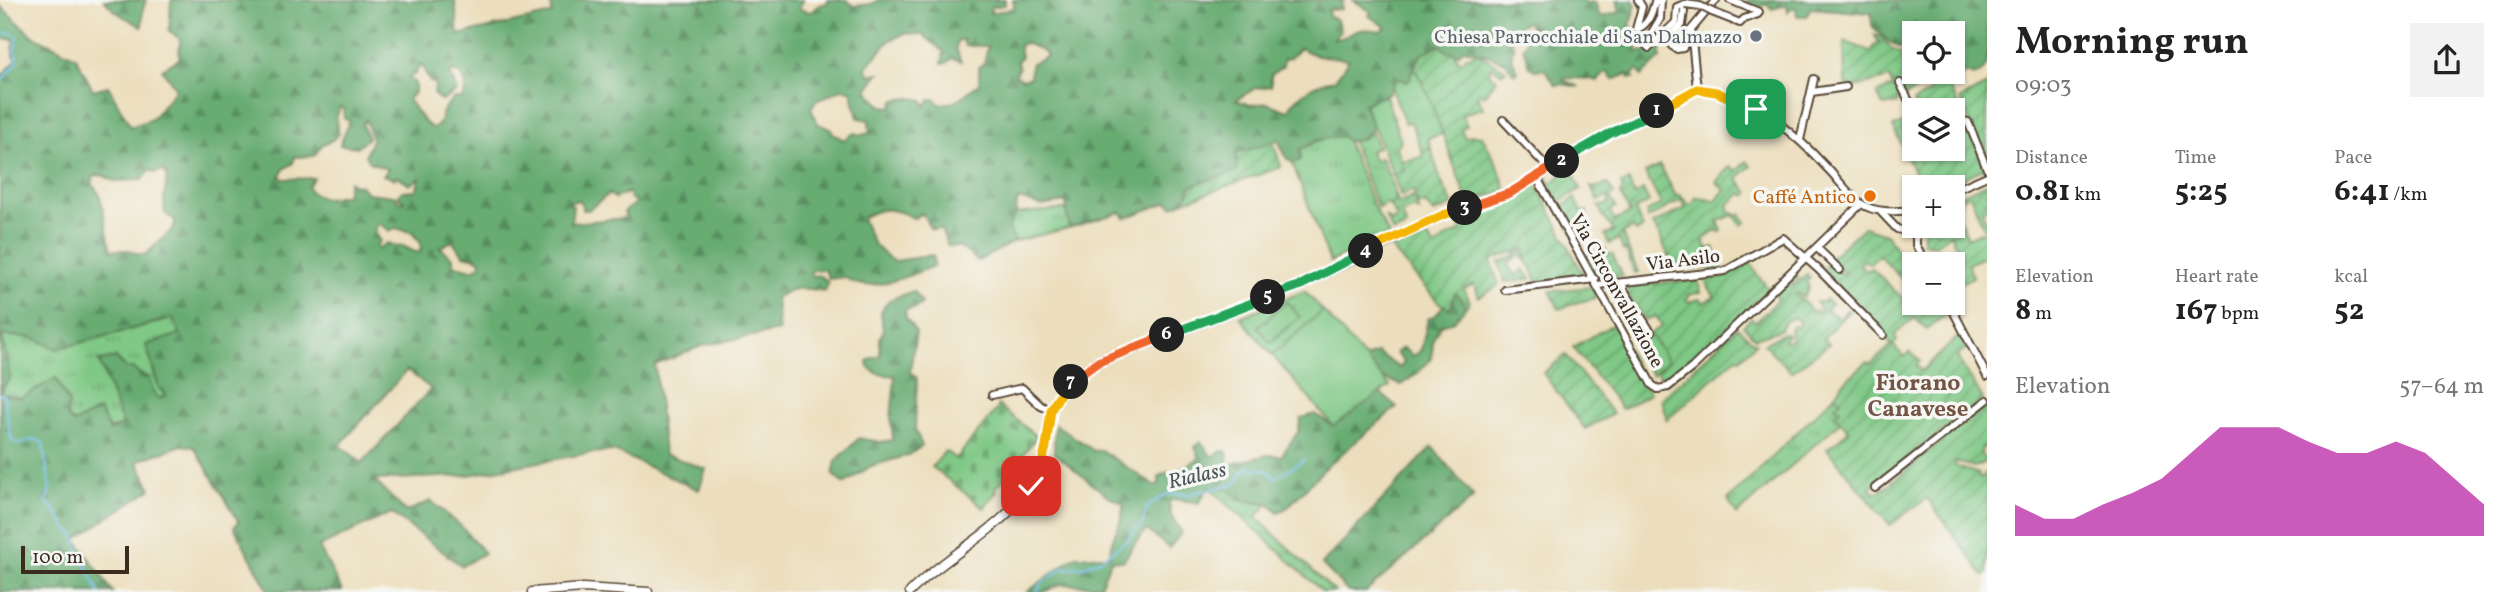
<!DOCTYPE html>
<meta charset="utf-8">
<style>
body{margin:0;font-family:Vollkorn,serif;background:#f2f2f2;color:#222;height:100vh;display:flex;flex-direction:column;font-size:26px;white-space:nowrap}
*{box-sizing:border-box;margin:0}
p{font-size:23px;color:#767676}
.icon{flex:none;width:38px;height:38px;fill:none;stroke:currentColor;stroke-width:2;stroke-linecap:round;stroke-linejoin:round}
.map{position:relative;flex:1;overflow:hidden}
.details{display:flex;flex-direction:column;background:#fff;width:525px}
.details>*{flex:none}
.controls{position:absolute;left:1902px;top:21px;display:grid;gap:14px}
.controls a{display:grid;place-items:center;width:63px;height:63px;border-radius:0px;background:#fff;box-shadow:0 2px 5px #0004;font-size:35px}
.scale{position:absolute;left:21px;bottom:18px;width:108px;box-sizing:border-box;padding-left:7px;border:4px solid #3b2a1e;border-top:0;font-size:19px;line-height:24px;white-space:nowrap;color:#3b2a1e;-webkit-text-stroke:5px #f6f6f2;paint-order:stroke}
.pin{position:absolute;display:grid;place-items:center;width:60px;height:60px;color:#fff;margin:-30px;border-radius:14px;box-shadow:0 4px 10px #0006}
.km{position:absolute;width:35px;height:35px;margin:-18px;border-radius:50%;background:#222;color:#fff;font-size:19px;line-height:35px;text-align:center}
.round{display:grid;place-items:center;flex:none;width:74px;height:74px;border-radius:0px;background:#f2f2f2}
.summary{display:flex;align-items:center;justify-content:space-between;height:119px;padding:0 28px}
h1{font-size:38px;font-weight:700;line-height:52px}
.figures{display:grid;grid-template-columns:repeat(3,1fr);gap:10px;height:119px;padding:7px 28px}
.figures div{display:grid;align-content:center}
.figures b{font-size:30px;font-weight:700}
.figures small{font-size:19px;font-weight:400}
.figures p{font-size:19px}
.chart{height:196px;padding:14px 28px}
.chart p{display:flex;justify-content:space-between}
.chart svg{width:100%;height:126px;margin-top:7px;fill:#b5179e;opacity:.7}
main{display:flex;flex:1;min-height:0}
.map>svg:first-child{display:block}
</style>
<main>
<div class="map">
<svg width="1987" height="592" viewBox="0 0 1987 592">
<defs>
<pattern id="grass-tufts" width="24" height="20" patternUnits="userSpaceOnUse" patternTransform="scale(1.75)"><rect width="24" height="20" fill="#7fc885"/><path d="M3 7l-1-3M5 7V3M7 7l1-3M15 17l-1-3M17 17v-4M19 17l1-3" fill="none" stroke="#69a36c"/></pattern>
<pattern id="forest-firs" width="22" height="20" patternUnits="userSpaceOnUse" patternTransform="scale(1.75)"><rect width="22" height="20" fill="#67ac72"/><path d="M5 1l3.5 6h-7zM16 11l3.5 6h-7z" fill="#568c5d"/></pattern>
<pattern id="cemetery-stones" width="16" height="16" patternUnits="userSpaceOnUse" patternTransform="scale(1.75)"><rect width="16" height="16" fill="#7fc885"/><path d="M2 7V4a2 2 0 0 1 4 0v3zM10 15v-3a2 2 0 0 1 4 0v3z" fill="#69a36c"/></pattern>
<pattern id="garden-furrows" width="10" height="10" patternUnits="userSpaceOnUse" patternTransform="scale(1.75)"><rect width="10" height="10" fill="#7fc885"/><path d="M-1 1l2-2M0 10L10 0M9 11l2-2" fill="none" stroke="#69a36c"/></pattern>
</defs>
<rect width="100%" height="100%" fill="#f6f6f2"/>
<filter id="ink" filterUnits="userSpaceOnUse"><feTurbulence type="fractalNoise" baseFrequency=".0143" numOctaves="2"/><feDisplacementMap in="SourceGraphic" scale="14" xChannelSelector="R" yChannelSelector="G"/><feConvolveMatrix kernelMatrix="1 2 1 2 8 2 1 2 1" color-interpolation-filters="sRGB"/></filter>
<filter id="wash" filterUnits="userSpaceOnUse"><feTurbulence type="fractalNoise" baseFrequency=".00686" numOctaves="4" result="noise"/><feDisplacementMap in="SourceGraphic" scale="28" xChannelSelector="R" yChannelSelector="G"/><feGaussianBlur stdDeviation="1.57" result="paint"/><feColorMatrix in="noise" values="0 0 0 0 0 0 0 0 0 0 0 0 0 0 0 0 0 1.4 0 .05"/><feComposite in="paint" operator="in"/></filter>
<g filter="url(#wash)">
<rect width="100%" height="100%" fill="#ecdebc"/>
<path fill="url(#grass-tufts)" stroke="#5d7952" stroke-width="2" d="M1417 61 1416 71 1428 94 1443 134 1428 138 1431 148 1422 152 1411 122 1405 123 1392 88 1395 79 1410 80 1411 67Z
M1386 96 1401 141 1397 147 1404 170 1393 174 1364 104 1371 99Z
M1371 130 1378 147 1370 151 1374 160 1381 158 1394 187 1395 203 1389 205 1387 203 1378 208 1352 142 1366 137Z
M1335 136H1342L1347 141 1375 209 1389 235 1330 262 1292 162 1301 160 1300 149 1319 140Z
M1066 209 1069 228 1015 241 1008 228 1015 214Z
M1305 291 1323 311 1272 355 1240 317Z
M174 318 180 335 152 367 159 388 165 394 161 399 155 395 148 377 126 368 116 358 123 425C107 432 81 431 67 417L69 403 21 398 0 393 10 378 2 335 34 338 57 349Z
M1834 396 1841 400 1840 410 1835 415 1841 421 1737 515 1728 500Z
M1209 487 1229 490 1240 500 1269 503 1256 517 1335 592H1323Z"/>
<path fill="url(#forest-firs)" stroke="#516b48" stroke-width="2" fill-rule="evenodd" d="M104 0H146L143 9 142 27 116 12Z
M171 0H455L458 35 552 14 551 0H803L799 9 811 12 819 5 828 3V0H847L854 6 871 4 878 0H1005V5L991 7 990 13 1015 8 1013 0H1344L1341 4 1342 9 1328 10 1329 16 1337 20 1340 30 1334 39C1345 39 1348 34 1357 31 1365 28 1373 30 1381 31L1386 27 1369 16 1371 12 1353 0H1583L1584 3 1595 2 1600 17 1620 12 1617 0H1633L1636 5 1630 25 1635 31 1639 32 1645 28 1658 1C1662 22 1645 35 1635 51H1650L1656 47 1661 37 1664 39 1665 45 1661 51V58L1642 76 1638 70 1632 75 1634 78H1630L1628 74 1613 80 1608 73H1605L1598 81C1587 77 1576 79 1563 78V80L1579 87 1562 84 1556 85 1544 69 1534 70 1528 65 1527 55 1523 48 1526 41 1524 37 1533 30 1535 26 1530 29 1529 22 1521 24 1518 29 1519 33 1511 42 1514 46 1511 58 1518 71 1514 74 1506 62C1490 57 1478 50 1462 49L1459 54 1448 52 1439 45C1422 52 1411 61 1410 80L1406 82 1401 78 1396 79 1389 93 1364 104 1373 127 1360 140 1347 141 1342 136 1319 140 1300 149 1301 160 1292 162 1287 159 1278 140 1237 171 1191 186 1185 201 1173 206 1168 202 1125 218 1121 212 1069 228 1066 202 1042 206 1018 199 1015 214 1008 228 1015 241 978 261 960 247 948 246 941 229H931L922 213 914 218C894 208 881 206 862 218L873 243 889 259 895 261 933 255 934 266C910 275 865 297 845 277L829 279 825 270H813L810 273 812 276C819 274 824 277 828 283L825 291C804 288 794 285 776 298L779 331 704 345 655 365 664 454 706 469 699 490 614 451 589 453 463 476 374 480 406 512 431 501 462 527 484 553 462 566 391 513 319 547 342 591 269 592 234 527 239 522 194 447 182 445 137 461 151 489 76 539 113 592H0V393L21 398 56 378 69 403 67 418 74 423 99 410 110 431 123 425 99 361 116 358 126 368H133L140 375 148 377 155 395 161 399 164 394 159 388 146 345 180 334 173 318 57 349 34 338 2 335 10 378 0 390V77L17 60C11 53 12 47 16 40L0 38V6L32 35 76 57 93 90 108 86 131 127 152 119 176 89 162 69 179 59 180 39 169 31ZM905 33 923 35 944 52 942 64 947 63 952 58 961 61 956 49 958 40H963L965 46H988L984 63 979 67V84C963 94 961 103 939 104L935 99 930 100 925 106 923 100 910 98 895 100 892 107 882 106 867 90 879 73 870 75 866 68 889 41ZM1025 43 1044 51 1047 56C1043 60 1033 62 1032 63 1030 66 1031 74 1030 77L1024 79 1015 76 1019 67 1017 60 1021 58 1019 45ZM1300 48 1317 56 1349 59 1335 80C1316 82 1297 94 1288 111L1267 103 1251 105 1236 100 1256 88 1271 86V75L1283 66 1284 59 1290 58ZM421 64 430 82 435 83 434 95 442 101 457 91 450 73 453 71 461 75 466 88 462 99 454 98C452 101 448 103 446 106 439 115 444 126 432 128 421 121 416 110 408 99L415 92V83L409 78 415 74ZM841 89 851 90 858 118 869 120 870 133 861 135 854 133 844 140 833 134 831 129 818 124 811 108 816 101ZM340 107 343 109 344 118 349 121 340 145 357 147 368 138 362 124 366 120 372 140 365 155 369 162 388 169 383 175 394 179 398 176 409 185 420 178 416 190 402 191 398 196 404 201 399 202 395 196 367 193 362 186 353 184 349 181 346 195C330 196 325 203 310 191L308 186 314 178 283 179 280 176 284 169 293 163 295 157 314 156 323 144 331 141 339 134 336 118ZM150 170 155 173 163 170 167 176 164 200 165 214 175 220 174 228 146 254H137L129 250H111L100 195 92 184 94 176 102 175 114 181 142 180ZM629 192 630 198 636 202 624 212 626 218 571 223 573 206 569 203 578 200 582 205V210H588L609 194 615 198ZM378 223 390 231 395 228 411 232 421 243 420 252H415L403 246 397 247 387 243 378 249 377 244 380 241C374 234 375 231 378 223ZM452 241 464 255 480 259 481 265 472 270 453 265V258L440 247ZM407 370 431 389 362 463 340 445Z
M1747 0H1987V65L1981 73 1974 76 1965 73 1957 81 1938 72H1953V33H1914V56L1888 41 1872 26 1871 13 1810 8 1807 16H1797L1796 8H1791L1788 12 1787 5 1772 9 1766 4 1761 7 1746 3Z
M913 291 922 303 916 308 905 310 906 318 916 332 910 372 917 378 915 429 922 446 909 455 871 466 844 484 833 475 836 461 859 438 880 442 893 440 891 419 895 376 878 374 868 367 867 361 880 355V338L883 331 881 311 889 300Z
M1455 292 1463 301 1465 308 1454 321 1441 325 1433 339 1432 358 1418 373 1401 385 1383 378 1365 358 1377 353 1400 368 1404 362 1396 353 1403 348 1413 356 1421 350 1428 319 1437 314 1444 304 1450 308Z
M1379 392 1397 407 1327 466 1287 508 1278 512 1269 503 1240 500 1229 490 1209 487 1199 503 1172 499 1169 503 1171 516 1182 532 1169 548 1147 530C1134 542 1133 548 1123 561L1111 560 1100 586 1061 584 1044 592H1027L1076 556H1110C1109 535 1124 527 1123 504L1105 494 1054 453 1055 424 1094 451 1101 450 1155 486 1159 485V476L1169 472 1175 480 1182 468 1200 458 1195 447 1201 442 1212 457 1222 451 1227 452 1228 465 1267 455 1281 456 1298 432 1301 418 1315 414 1333 426Z
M1432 447 1474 497 1366 592H1348L1322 564Z"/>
<path fill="url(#cemetery-stones)" stroke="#5d7952" stroke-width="2" d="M997 404 1037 437 995 489 997 491 984 508 932 467 945 451 956 459 999 407Z"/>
<path fill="#7fc885" stroke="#5d7952" stroke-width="2" d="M1287 302 1300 317 1270 342 1258 327Z
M1323 311 1390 386 1333 426 1272 355Z
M1650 334 1668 361 1652 375 1636 345Z"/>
<path fill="url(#garden-furrows)" stroke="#5d7952" stroke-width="2" d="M1874 35 1880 36 1892 49 1914 61V69L1906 74 1915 91 1898 100 1897 104 1883 106 1877 93 1893 87 1889 78 1856 87 1845 85 1844 41 1871 52 1875 45 1880 43Z
M1439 45 1448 52H1454L1458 60H1464L1466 56 1470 57 1476 52 1506 70 1501 73 1492 67 1490 69V75L1497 79 1484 96 1481 93 1477 95 1483 108 1462 114 1467 126 1461 128 1465 138 1472 135 1482 136 1498 166 1506 190 1468 203 1428 94 1416 71 1413 70 1422 54Z
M1920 72C1948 72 1954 97 1964 119L1953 117V110C1939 110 1921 115 1913 102L1931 92Z
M1987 85V160L1986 161 1960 99Z
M1914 118V149H1953V121L1967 126 1985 168 1944 187H1921L1893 127Z
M1273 142 1281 167 1185 201 1191 186 1237 171V153Z
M1431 148 1441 181 1453 205 1434 213 1426 205 1418 204 1413 190 1401 196 1393 174 1404 170 1401 161 1422 157V152Z
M1567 160 1581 189 1557 203 1542 177 1546 174 1551 183 1562 175 1557 166Z
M1747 161 1751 166 1737 178 1749 193 1746 196 1742 193 1728 205 1731 213H1734L1737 216 1740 214 1746 222 1741 225 1734 215 1718 221 1722 231 1719 232 1717 230 1703 240 1708 249 1714 247 1722 269 1675 268 1653 224 1686 208 1681 200 1647 219V212L1661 204 1645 173 1660 166 1676 196 1679 195 1690 205 1693 204 1696 197 1715 201 1725 190 1716 182 1730 166 1736 171Z
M1535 181 1585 278 1539 285 1530 265 1519 255 1508 265 1516 276 1524 269 1531 279 1505 282 1499 262 1514 257 1515 253 1522 251 1528 262 1524 248 1491 260 1499 285 1479 297 1474 284 1464 289 1470 302 1465 308 1463 301 1455 293 1450 309 1438 302 1390 247 1424 232 1435 247 1447 237 1462 231 1458 219 1453 221 1451 216Z
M1629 181 1634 196 1643 190 1649 202 1635 210 1643 228 1636 232 1633 228 1622 234 1638 272 1634 273 1626 250 1623 251 1619 239 1609 244 1605 235 1614 231 1603 216 1599 206 1607 205 1609 201 1607 197 1598 201 1591 187 1594 188 1608 184 1614 194 1610 197 1616 207 1610 211 1614 221 1630 213 1620 193 1623 190 1621 184Z
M1987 183V206L1982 211 1987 222V255L1968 264 1973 277 1953 287V264H1940L1961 254 1958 245 1955 244 1950 234 1935 245 1923 243V226H1953L1954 199 1958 209 1957 213 1968 238 1981 232 1986 233 1970 195 1961 199V203L1958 204 1956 197Z
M1396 194 1398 204 1412 196 1419 211 1412 208 1402 214 1407 227 1393 233 1385 216 1391 222 1397 217 1389 205 1395 202Z
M1575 198 1583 213 1587 211V219L1583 223 1582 229 1573 234 1560 208Z
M1864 227 1886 234 1914 275V287L1911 289 1879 255 1870 264 1864 260 1860 265 1868 271 1871 268 1918 313C1925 307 1935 305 1943 303L1949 312 1927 329 1914 318 1895 334 1897 341 1893 345 1904 357 1910 352 1920 361 1916 366 1922 371 1959 336 1968 347 1957 357 1983 399 1962 417 1956 413 1948 420 1952 424 1870 487 1875 493 1881 491 1951 433 1987 407V448L1982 447 1981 456 1987 459V461L1974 467 1956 462 1954 466 1979 474 1978 477 1982 479 1985 473 1987 474V573L1984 576 1927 498 1890 525 1827 449 1849 431 1835 415 1840 410 1835 406 1841 400 1834 396 1843 383 1867 362 1871 364 1891 345 1883 331 1821 271 1829 263 1843 275 1845 273 1830 258Z
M1605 248 1607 255 1613 254 1616 265 1619 267 1623 276 1597 278 1586 254H1593V251Z
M1750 261 1758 276 1769 289 1666 384 1656 372 1668 361 1650 334 1662 326 1656 316 1645 320 1630 298 1626 286 1698 280 1701 292 1689 295V297L1686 299 1688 302 1700 299 1702 303 1715 297 1703 278 1726 277Z
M1794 274 1798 277 1791 284 1793 286 1807 274 1810 278 1806 282 1809 287 1803 297 1797 293 1795 295 1805 303 1812 313 1815 310 1818 313 1821 309 1816 302H1824L1826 299 1831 304 1825 309 1840 318 1847 310 1849 311 1823 338 1829 344 1791 372 1764 344 1784 333 1788 335 1784 340 1787 342 1792 338 1790 330 1793 325 1797 328 1800 324 1795 317 1786 321 1780 330 1755 338 1743 326 1751 318 1756 322 1778 299 1773 293Z
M1592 287 1597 298 1578 302 1559 309 1550 291Z
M1614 324 1650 394 1622 409 1573 347Z
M1737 327 1752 341 1756 343 1740 359 1737 357 1667 420 1661 399Z
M1566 355 1613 414 1585 429 1543 373Z"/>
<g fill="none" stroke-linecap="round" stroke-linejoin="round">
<path stroke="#74c1ee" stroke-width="2" d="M0 34 11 33 18 37 14 49 18 61 0 83
M0 394H3L12 441 20 444 35 439 43 443 50 489 46 502C63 513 61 529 74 534L80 554 99 592
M1037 592 1041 584 1061 569 1082 567 1099 560 1127 541 1137 527 1142 524 1147 507 1167 494H1189L1235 484 1246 468 1267 470 1275 478 1304 460"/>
</g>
</g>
<g filter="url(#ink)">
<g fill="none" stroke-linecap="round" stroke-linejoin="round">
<g stroke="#564536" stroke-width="10">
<path id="minor" d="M1638 0 1642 7 1636 29C1649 26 1652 11 1656 0
M1661 0 1660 19 1645 44 1649 48 1676 22 1677 7 1685 4
M1685 4 1682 25C1674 32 1670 35 1672 46L1677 49 1683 48 1686 33 1691 30 1716 0
M1712 12 1740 23 1744 19 1758 14 1759 12 1730 0
M1691 30 1697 89
M1900 83 1909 101 1918 110
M1697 89 1603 138 1537 178 1652 385 1658 389 1668 387 1693 367 1861 204
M1697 89C1749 93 1795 133 1828 169 1839 180 1849 196 1862 204 1876 214 1898 211 1914 210
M1812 92 1846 87
M1953 119 1968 122 1987 169
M1503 120 1549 169
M1800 140 1814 79
M1953 191 1987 176
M1880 211 1897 229 1915 234
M1916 226V245L1926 264
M1817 248 1840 270
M1623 282 1624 290 1651 332
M1597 285 1725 271 1783 238 1818 269 1883 335
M1505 290 1595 279
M1949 303 1987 376
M992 395 1022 388 1041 406 1051 410
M1875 488 1987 400"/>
</g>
<g stroke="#564536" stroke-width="11">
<path id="tertiary" d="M532 592 583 588 648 592
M910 592C943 558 987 538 1018 502 1033 486 1043 466 1046 445 1048 433 1048 418 1052 408 1062 387 1080 375 1098 362L1301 285 1443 215 1510 193 1537 178"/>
</g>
<use href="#minor" stroke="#fff" stroke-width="6"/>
<use href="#tertiary" stroke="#fff" stroke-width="8"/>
<g stroke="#564536" stroke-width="10" stroke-linecap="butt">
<path id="minor-bridge" d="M1685 4 1700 6 1712 12"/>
</g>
<use href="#minor-bridge" stroke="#fff" stroke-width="6"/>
</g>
</g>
<g fill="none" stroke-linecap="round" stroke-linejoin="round" filter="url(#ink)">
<g stroke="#fff" stroke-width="14">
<path id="split-1" d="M1657 111 1697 89 1716 92 1756 109"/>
</g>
<g stroke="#fff" stroke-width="14">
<path id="split-2" d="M1562 161 1609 134 1657 111"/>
</g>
<g stroke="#fff" stroke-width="14">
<path id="split-3" d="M1465 208 1510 193 1562 161"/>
</g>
<g stroke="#fff" stroke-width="14">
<path id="split-4" d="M1366 251 1443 215 1465 208"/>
</g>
<g stroke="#fff" stroke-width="14">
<path id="split-5" d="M1268 297 1301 285 1366 251"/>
</g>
<g stroke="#fff" stroke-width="14">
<path id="split-6" d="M1167 335 1268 297"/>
</g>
<g stroke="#fff" stroke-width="14">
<path id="split-7" d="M1071 382 1098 362 1167 335"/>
</g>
<g stroke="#fff" stroke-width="14">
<path id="split-8" d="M1031 486 1040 470 1046 447 1051 410 1060 394 1071 382"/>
</g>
<use href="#split-1" stroke="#f5b400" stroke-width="9"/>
<use href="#split-2" stroke="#22a559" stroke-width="9"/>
<use href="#split-3" stroke="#f0652b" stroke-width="9"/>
<use href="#split-4" stroke="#f5b400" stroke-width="9"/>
<use href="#split-5" stroke="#22a559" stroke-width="9"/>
<use href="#split-6" stroke="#22a559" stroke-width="9"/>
<use href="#split-7" stroke="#f0652b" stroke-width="9"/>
<use href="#split-8" stroke="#f5b400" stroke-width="9"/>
</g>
<circle fill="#6b7280" stroke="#f6f6f2" stroke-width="2.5" cx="1756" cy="36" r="7"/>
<circle fill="#e8710a" stroke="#f6f6f2" stroke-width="2.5" cx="1870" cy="196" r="7"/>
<g text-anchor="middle" stroke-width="7" stroke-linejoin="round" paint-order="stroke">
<g font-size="19" fill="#5b616d" stroke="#f6f6f2" text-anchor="end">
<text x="1742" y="43">Chiesa Parrocchiale di San Dalmazzo</text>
</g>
<g font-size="19" fill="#c56008" stroke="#f6f6f2" text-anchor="end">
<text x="1856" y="203">Caffé Antico</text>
</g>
<g font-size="19" fill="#3b2a1e" stroke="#f6f6f2">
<text transform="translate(1683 259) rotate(-7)" y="7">Via Asilo</text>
<text transform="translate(1618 290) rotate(61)" y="7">Via Circonvallazione</text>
</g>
<g font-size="21" font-style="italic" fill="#4c575c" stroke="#f6f6f2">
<text transform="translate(1197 475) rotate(-13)" y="7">Rialass</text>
</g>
<g font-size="23" font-weight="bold" fill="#745444" stroke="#f6f6f2">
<text x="1918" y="390">Fiorano<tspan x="1918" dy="26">Canavese</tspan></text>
</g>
</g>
</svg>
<div class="controls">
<a><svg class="icon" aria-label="locate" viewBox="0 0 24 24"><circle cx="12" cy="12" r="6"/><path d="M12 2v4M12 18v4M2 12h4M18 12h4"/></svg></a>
<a><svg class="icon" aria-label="layers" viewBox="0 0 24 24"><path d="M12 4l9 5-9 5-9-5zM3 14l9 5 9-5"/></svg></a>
<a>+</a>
<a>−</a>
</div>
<div class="scale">100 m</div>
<div class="pin" style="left:1756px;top:109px;background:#1e9e55"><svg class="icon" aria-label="arrive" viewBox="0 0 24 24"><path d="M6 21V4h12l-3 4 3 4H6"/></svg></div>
<div class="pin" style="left:1031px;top:486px;background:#d93025"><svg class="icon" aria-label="check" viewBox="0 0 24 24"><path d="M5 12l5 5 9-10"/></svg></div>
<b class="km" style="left:1657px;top:111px">1</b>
<b class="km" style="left:1562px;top:161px">2</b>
<b class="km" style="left:1465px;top:208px">3</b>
<b class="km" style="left:1366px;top:251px">4</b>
<b class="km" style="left:1268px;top:297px">5</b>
<b class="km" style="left:1167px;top:335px">6</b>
<b class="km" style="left:1071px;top:382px">7</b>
</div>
<section class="details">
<div class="summary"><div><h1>Morning run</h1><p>09:03</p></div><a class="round"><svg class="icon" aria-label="share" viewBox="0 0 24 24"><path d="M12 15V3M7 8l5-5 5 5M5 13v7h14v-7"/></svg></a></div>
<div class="figures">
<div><p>Distance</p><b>0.81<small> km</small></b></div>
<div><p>Time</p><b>5:25</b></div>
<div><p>Pace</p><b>6:41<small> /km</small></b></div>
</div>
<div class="figures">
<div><p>Elevation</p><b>8<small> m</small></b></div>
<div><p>Heart rate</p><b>167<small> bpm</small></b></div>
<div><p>kcal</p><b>52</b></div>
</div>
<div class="chart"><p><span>Elevation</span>57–64 m</p>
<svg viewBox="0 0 160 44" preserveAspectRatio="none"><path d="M0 44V33L10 38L20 38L30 33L40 29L50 24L60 15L70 6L80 6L90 6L100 11L110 15L120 15L130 11L140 15L150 24L160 33V44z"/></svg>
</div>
</section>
</main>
